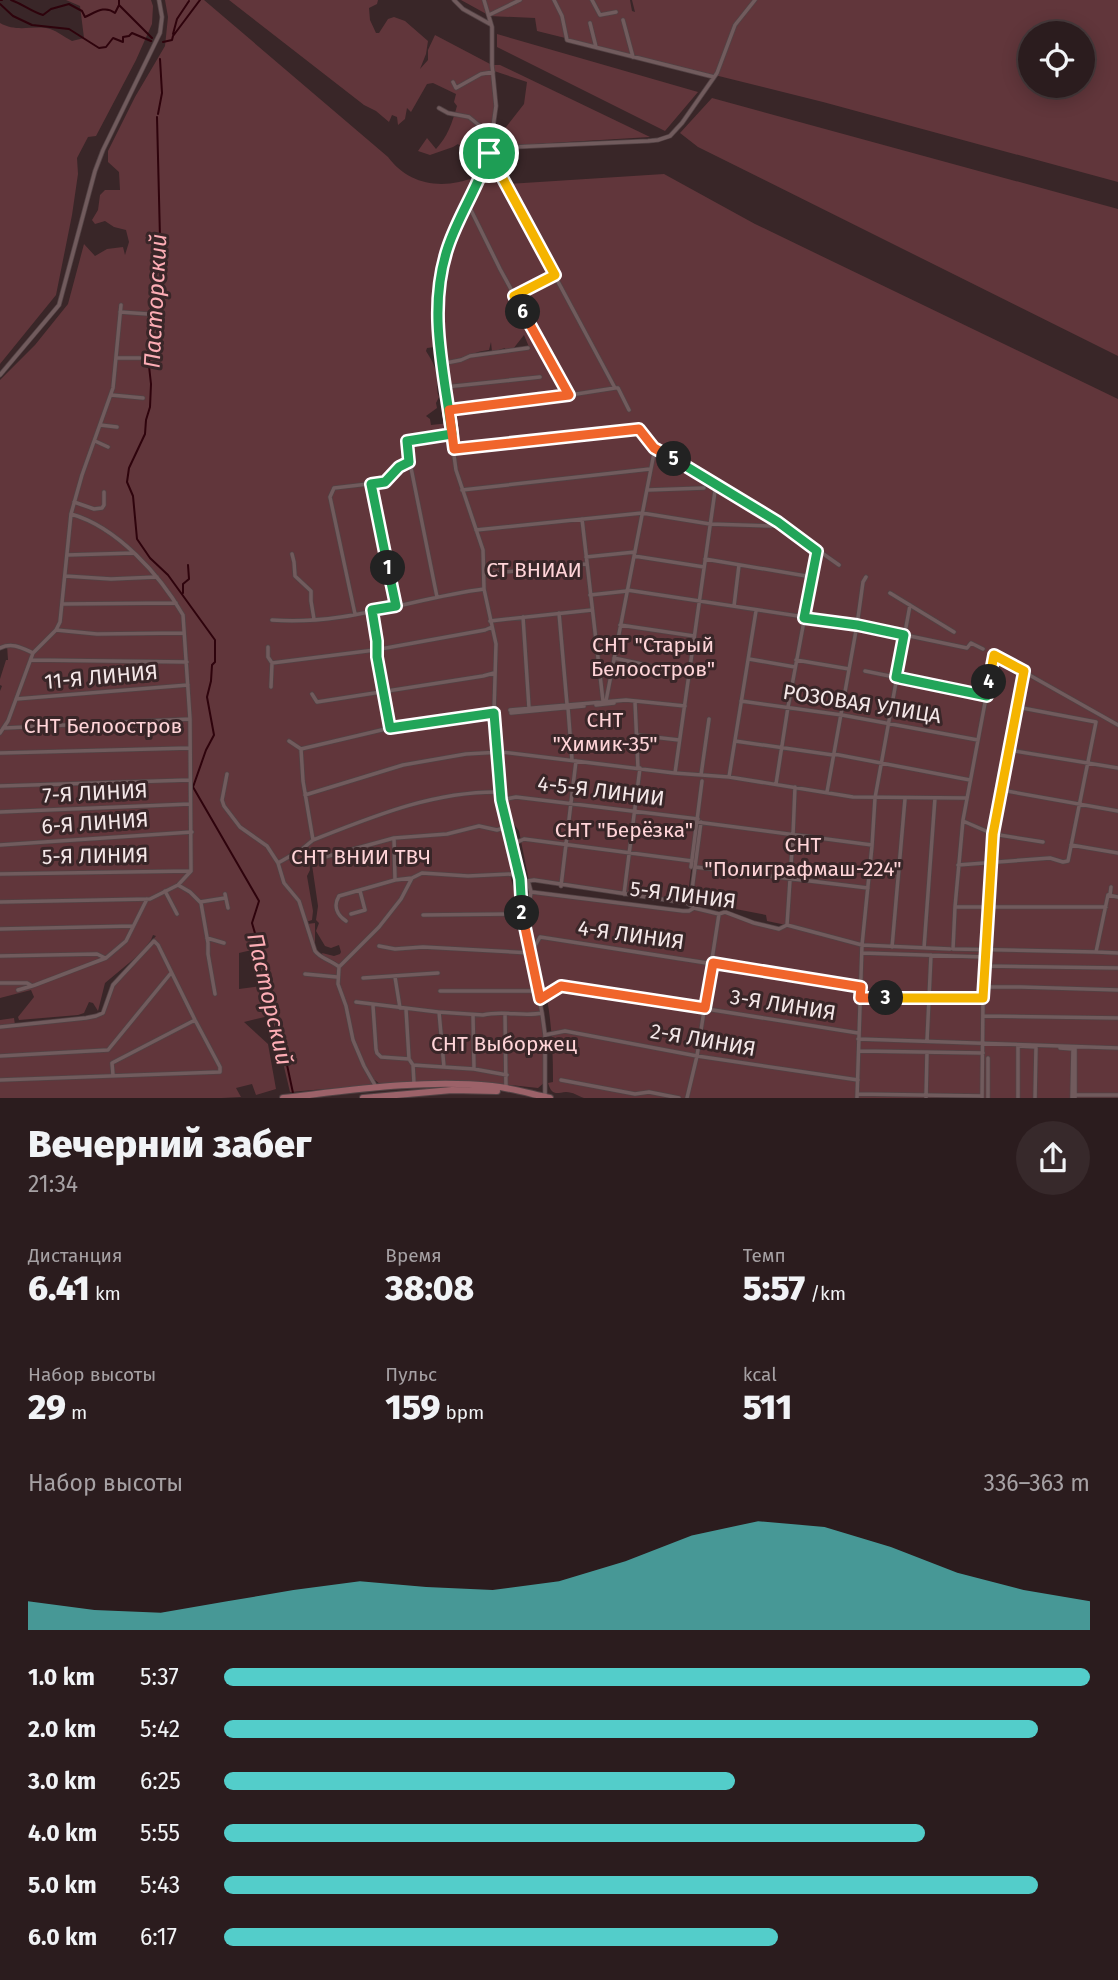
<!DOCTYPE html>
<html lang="ru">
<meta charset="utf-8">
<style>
body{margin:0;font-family:"Fira Sans",sans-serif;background:#37292b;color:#f1f3f6;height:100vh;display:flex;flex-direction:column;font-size:26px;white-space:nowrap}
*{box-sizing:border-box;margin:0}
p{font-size:23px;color:#a6a1a4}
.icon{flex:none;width:38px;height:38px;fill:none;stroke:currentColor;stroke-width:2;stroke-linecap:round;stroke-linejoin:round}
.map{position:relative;height:1098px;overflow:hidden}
.drawer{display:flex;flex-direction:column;background:#2b1c1e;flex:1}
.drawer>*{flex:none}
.buttons{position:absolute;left:1018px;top:21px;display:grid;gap:14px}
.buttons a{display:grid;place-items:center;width:77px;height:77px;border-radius:50%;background:#2b1c1e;box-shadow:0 4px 18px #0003,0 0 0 2px #473a3c;font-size:35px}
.pin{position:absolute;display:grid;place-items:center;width:60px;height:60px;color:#fff;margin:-30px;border:4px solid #fff;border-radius:50%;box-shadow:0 2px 7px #0007}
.km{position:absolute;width:35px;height:35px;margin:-18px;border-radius:50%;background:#222;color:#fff;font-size:19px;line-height:35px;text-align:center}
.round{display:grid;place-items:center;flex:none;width:74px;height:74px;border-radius:37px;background:#37292b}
.summary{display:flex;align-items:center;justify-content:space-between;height:119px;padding:0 28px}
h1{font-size:38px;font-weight:800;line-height:52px}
.stats{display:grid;grid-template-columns:repeat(3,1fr);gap:10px;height:119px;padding:7px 28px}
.stats div{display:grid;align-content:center}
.stats b{font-size:35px;font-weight:800}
.stats small{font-size:19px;font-weight:400}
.stats p{font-size:19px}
.chart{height:196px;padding:14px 28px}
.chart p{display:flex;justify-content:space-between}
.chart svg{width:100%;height:126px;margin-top:7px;fill:#53cdca;opacity:.7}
ul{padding:0 28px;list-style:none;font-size:23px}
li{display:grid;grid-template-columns:112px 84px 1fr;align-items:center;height:52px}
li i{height:18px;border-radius:9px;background:#53cdca}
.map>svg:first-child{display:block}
</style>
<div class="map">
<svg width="1118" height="1098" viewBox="0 0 1118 1098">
<rect width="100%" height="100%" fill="#392628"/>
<path fill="#61363b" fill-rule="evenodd" d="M66 0H151L153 6 152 24 136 60 96 136 88 137 77 158 78 174 72 215 56 295 0 364V23C16 32 30 26 46 28 55 29 64 37 72 41L84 38 80 6Z
M165 0H204L388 157C405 180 431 188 459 182 466 181 468 178 476 180 469 199 457 216 450 234 435 271 434 308 435 347L427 348 426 351C432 361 436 366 437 379 438 387 436 390 439 397L436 403 437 408 426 416 430 419 431 425 450 423 442 364 470 356 529 347 524 335 513 349 506 351 505 348 492 352 491 342 489 350C476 351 461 359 448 361 432 337 439 301 442 274L446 272 447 262 487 175 497 167 507 184 664 174 755 224 1118 399V1098H584C578 1096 573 1092 566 1092 556 1093 552 1096 548 1083L553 1082V1080C553 1053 552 1026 547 999 542 972 520 917 531 892L689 911 692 908 717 913 725 912 779 929 786 925 767 921 766 915 720 906 718 909 691 904 701 823 697 822 687 902 529 881 519 831 511 820 502 752 499 713 494 712 500 796 498 803 511 863C508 873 514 896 522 903V916L545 1036V1082L538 1088 500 1084 453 1081 381 1085 375 1080H372L371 1085 290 1092 256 949 239 953V989L261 986 269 1016 244 1022 268 1044 276 1089 256 1095 252 1084 236 1088 241 1097 222 1098H0V1020L14 1018 15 1025 100 1015 113 985 156 936 153 935 151 940 141 953 105 983 98 1011 93 1003 89 1002 84 1013 78 1015 19 1020 18 1017 34 997 31 990 0 998V691L2 686 0 685V679L6 660H8L7 645 0 648V380L35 345 68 304 84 244 95 256 107 249 123 247 125 255 129 242 126 230 114 227 105 221 95 224 92 220 98 210 100 195 105 190H120L119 172 108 162V151L135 97 165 46 168 17ZM309 858H311L318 906 316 920 319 923 316 931 325 946 331 948 339 945 341 952 340 954 334 956 322 953 323 956 336 962 338 966 315 951V923L307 924 306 922 312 920 313 911 307 876 310 870Z
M229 0H378L377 4 369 8 370 20 376 33H379L388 19 394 17 405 21 428 41 426 54 420 69 428 60V50L435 35 492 65H500L650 137 518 145 501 143 499 136 524 104 527 82 494 71 496 93 492 135 480 127C478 136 479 143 473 151L463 149 458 144 453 147 430 155 418 151 427 138 436 149C448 136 452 123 457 106L454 102 456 94 433 83 427 84 411 112 407 108 405 119 398 125 397 117 392 115 389 122 376 111 364 105Z
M461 0H630L632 11 635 12 632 0H1118V182L823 102 537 31 535 18 490 16ZM1031 33H1083V86H1031Z
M497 34 698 92 665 131 497 47Z
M712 98 1118 209V356L698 147 680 133Z"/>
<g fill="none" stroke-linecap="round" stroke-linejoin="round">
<path stroke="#2e030c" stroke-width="2" d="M0 0H2
M11 0C23 4 30 11 43 15L51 9 69 4 82 11 85 17C96 12 105 5 115 13L119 5V0
M0 4 13 16 32 25 69 29 99 48 106 47 113 38 123 42V37L129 36 132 33 151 41
M119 5 152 38
M173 34 177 19 189 1
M163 42 172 40 173 36 200 0
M158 114 162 93 160 59
M157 117 161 278 151 294V325L149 366 151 384 150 407 146 420 145 434 129 468 127 482 133 496 137 539 150 558 168 575 215 640V662L212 665 211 681 207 697 214 735 206 750 193 787 259 901 252 923 270 985 293 1093
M183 593V584L189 579 188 565"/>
<g stroke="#524244" stroke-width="5">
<path id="minor" d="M454 0 463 9 490 24
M484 0 492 27V65L496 106 490 148 480 179 463 210 444 259 439 287 437 332 456 470 483 550 484 589 496 644 494 712 501 800 520 879 522 916 542 1013 545 1035V1097
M554 0 562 16 567 40 714 77
M592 0 600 15 616 12
M489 15 520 0
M623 20 633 57
M590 23 596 47
M453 82 456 88 481 74 493 72
M439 108 448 113 469 117 492 136
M490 148 648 141 658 140 670 136 682 123 717 73 735 25 755 0
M489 153 615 388H618L629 410
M467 202 500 269 569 395
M514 296 555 275
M120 312 148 314
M116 358H140
M441 364 461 360 470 356 528 348
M0 375 59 305 95 171 103 150 160 33 162 17 159 0
M445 387 540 377
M111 395 143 398
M449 409 538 400 615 388
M100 425 117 427
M95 441 108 447
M454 449 639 430 655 448 778 522 839 565
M372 484 396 606
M462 490 650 469
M648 490 704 488
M74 502 94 509 102 508 104 505V492
M582 519 603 701
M476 530 642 513 710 524 771 526 780 524
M292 554 294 562 295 576 311 591V601L314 619
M67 555 134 553
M634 556 704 567
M586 557 635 552
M705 559 812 577
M484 574 586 564
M65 576 111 579 157 577
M627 590 857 625 967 648 971 643 983 649
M890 593 954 632
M590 595 627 591
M437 597 406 443 451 434
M62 604 176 603
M734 606 739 565
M372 610 377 641V657L390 728
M559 613 567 704
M355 614 330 497 334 488 385 482 399 467 409 462
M523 617 529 708
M272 620C344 626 414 598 484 589
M490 621 592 610
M620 625 694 636
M56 630 97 634 184 633
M268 647V657L272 663 271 687
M0 648C12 642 22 648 33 653L8 721 0 733
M33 653 56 630 60 622 71 514 82 475 113 388 121 305
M614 658 660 668 690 671
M749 659 795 667
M31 660 187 662
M796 660 849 669
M272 663 375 650 485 630 492 627
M865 671 987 696
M312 694 317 702 483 676 494 673
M16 699 188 685
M606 701 655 448
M741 701 842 715 978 740
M635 702 638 768
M596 705 614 703
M568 708 572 760
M510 710 626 700 685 706
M511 713 584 706
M5 728 190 719
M636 735 679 740
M289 741 301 749
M735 741 833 755
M301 749 390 728 494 713
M301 749 303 781 313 840
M571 750 637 743
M1009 750 1118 768
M0 753 190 748
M834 754 970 780
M675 773 716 484
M227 774 222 800 224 806 240 827 267 846 278 863 284 883 299 901 315 951C321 959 331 960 339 967L338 984 346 1006 353 1040 364 1066 376 1087
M701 775 709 719
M729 777 756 611
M776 784 788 707 817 551
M0 786 190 780
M1001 790 1118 811
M827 792 857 625 863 582 866 577
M305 795 403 765 466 754 501 752 674 773 729 777 853 797 966 798
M501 800 516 797 698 819
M0 812 190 804
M963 821 993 834 1043 842
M697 822 872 845
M394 838 395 880
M513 844 524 839 692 861
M0 845 192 832
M1071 845 1118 853
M325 857 394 838 447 834 479 826 497 830 507 827
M278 863 301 850 313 840C374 816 434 791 500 792
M958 865 1050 858 1063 862 1068 861 1096 722 1017 707
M691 867 702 781
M695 867 868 888
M0 874 190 871
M528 881 531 892 529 905
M521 882 534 880 687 903 694 907
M178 885 190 892 201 903 208 943V954L215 994
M561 886 576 761
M165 891 177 914
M531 892 683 911H689L694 908 719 914 725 912 754 923 779 929 787 925
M225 894 228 908
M624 894 640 768
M1110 895 1111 887
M1118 897 1108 895 1096 952 1118 953
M0 902 150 899 178 885 191 871 190 719 183 615C160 575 117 527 71 514
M200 902 225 898
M690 905 701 822
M955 907H1106
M351 914 365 910 360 891
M423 915 522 914
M346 921C337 915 333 906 339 896L395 880 412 878 422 873 468 876 511 874 520 879
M787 925 862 945 950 949
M787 925 793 835 795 787
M0 929 133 926
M207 938 224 943
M379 946 395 949 423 947 531 953 540 937 861 987
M892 947 905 799
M924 948 935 798
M1096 952 953 949 955 907 963 820 994 655 1118 725
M862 953 985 957
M0 956 97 954 105 958
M985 966 1118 968
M339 967 379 927 401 899 412 878
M305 974 337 977
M395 977 400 1008
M363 978 438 973
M0 983H27L32 986 35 985 106 958 126 941 147 899
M984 987H1021L1118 990
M18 990 32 986
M440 991H538
M860 997 983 998
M540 999 561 986 858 1033
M356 1002 438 1012 483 1015C503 1010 523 1017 542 1013
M373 1006 376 1049 377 1053 381 1057 409 1059 413 1065 474 1069 507 1075
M406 1009 409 1059
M439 1012 444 1067
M505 1014 506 1088
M473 1015 474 1068
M983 1016 1118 1018
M0 1027 86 1018 96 1016 103 1013 113 985 154 941 158 945 195 1020 220 1067V1072L0 1080
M545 1035 565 1031 697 1056 858 1080
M858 1039 1118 1048
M927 1041 931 955
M1060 1048 1073 1049 1072 1098
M859 1051 983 1053
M0 1056 108 1050 171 973
M413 1065 414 1083
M113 1075 112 1063 195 1020
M561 1080 635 1094 649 1092 679 1098
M857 1094 982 1096
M1076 1095H1118
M687 1098 697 1056 719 914
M857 1098 862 945 872 846 875 798 910 605
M926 1098 927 1053
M982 1098 983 998 993 834 1024 671
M988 1098V1058
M1018 1098V1046L1036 1047
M1035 1098 1036 1048
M1075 1098V1048"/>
</g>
<g stroke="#524244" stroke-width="8">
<path id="primary" d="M283 1098C352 1090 423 1079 492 1086 512 1088 531 1094 550 1098
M363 1098 452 1090 497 1091"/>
</g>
<use href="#minor" stroke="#715b5d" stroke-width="3.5"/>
<use href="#primary" stroke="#9c6269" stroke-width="6"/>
</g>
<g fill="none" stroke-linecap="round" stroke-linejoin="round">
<g stroke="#fff" stroke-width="14">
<path id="split-1" d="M388 568 371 484 385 482 399 467 409 462 407 441 452 434C444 371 427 309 448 247 459 214 479 186 489 153"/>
</g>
<g stroke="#fff" stroke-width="14">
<path id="split-2" d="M388 568 396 606 372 610 377 641V657L390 728 494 713 501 800 520 879 522 913"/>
</g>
<g stroke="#fff" stroke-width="14">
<path id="split-3" d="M522 913 540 999 561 986 705 1008 713 963 861 987 860 998H886"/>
</g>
<g stroke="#fff" stroke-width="14">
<path id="split-4" d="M886 998H983L993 834 1024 671 994 655 989 682"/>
</g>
<g stroke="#fff" stroke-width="14">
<path id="split-5" d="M674 459 778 522 817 551 804 618 857 625 904 635 896 677 900 678 987 696 989 682"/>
</g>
<g stroke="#fff" stroke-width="14">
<path id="split-6" d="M523 312 569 395 449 410 454 449 639 429 654 448 674 459"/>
</g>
<g stroke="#fff" stroke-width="14">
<path id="split-7" d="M489 153 555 275 514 296 523 312"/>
</g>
<use href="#split-1" stroke="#22a559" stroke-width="9"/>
<use href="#split-2" stroke="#22a559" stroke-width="9"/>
<use href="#split-3" stroke="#f0652b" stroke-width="9"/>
<use href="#split-4" stroke="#f5b400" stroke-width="9"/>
<use href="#split-5" stroke="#22a559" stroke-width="9"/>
<use href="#split-6" stroke="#f0652b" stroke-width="9"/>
<use href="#split-7" stroke="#f5b400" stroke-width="9"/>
</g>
<g text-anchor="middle" stroke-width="6" stroke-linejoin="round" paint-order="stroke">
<g font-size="21" fill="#ffd4d8" stroke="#392628">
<text x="534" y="577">СТ ВНИАИ</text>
<text x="653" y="652">СНТ "Старый<tspan x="653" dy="24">Белоостров"</tspan></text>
<text x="605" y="727">СНТ<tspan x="605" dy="24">"Химик-35"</tspan></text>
<text x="103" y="733">СНТ Белоостров</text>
<text x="624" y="837">СНТ "Берёзка"</text>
<text x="803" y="852">СНТ<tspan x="803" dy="24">"Полиграфмаш-224"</tspan></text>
<text x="361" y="864">СНТ ВНИИ ТВЧ</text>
<text x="504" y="1051">СНТ Выборжец</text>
</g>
<g font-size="21" fill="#f4e7e8" stroke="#392628">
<text transform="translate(101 677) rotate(-5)" y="7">11-Я ЛИНИЯ</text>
<text transform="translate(862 704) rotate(9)" y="7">РОЗОВАЯ УЛИЦА</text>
<text transform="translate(601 791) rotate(7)" y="7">4-5-Я ЛИНИИ</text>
<text transform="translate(95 793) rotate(-3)" y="7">7-Я ЛИНИЯ</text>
<text transform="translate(95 823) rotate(-4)" y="7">6-Я ЛИНИЯ</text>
<text transform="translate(95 856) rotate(-1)" y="7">5-Я ЛИНИЯ</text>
<text transform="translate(683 895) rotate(7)" y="7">5-Я ЛИНИЯ</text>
<text transform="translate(631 935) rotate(8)" y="7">4-Я ЛИНИЯ</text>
<text transform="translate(783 1005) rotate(9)" y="7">3-Я ЛИНИЯ</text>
<text transform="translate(703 1040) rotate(10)" y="7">2-Я ЛИНИЯ</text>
</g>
<g font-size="23" font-style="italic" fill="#fdadb5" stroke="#392628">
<text transform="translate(155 301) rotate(-87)" y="8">Пасторский</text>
<text transform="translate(270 999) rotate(77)" y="8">Пасторский</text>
</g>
</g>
</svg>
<div class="buttons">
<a><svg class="icon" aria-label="locate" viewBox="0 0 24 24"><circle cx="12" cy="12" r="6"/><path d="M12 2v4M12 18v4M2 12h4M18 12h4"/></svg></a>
</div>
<div class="pin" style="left:489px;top:153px;background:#1e9e55"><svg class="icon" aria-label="arrive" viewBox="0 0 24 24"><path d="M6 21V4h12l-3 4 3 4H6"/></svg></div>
<b class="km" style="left:388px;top:568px">1</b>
<b class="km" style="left:522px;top:913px">2</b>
<b class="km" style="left:886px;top:998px">3</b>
<b class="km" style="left:989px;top:682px">4</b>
<b class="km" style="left:674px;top:459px">5</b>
<b class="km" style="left:523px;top:312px">6</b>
</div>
<section class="drawer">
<div class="summary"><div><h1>Вечерний забег</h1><p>21:34</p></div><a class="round"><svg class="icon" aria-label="share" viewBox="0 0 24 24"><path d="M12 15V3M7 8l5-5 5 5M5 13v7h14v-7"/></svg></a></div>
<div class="stats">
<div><p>Дистанция</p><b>6.41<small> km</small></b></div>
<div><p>Время</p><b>38:08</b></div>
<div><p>Темп</p><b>5:57<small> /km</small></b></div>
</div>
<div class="stats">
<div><p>Набор высоты</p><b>29<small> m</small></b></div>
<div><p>Пульс</p><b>159<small> bpm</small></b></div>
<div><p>kcal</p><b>511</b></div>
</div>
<div class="chart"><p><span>Набор высоты</span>336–363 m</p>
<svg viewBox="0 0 160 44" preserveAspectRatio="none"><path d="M0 44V34L10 37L20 38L30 34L40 30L50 27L60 29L70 30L80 27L90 20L100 11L110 6L120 8L130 15L140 24L150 30L160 34V44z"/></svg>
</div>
<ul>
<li><b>1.0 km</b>5:37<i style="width:100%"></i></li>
<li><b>2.0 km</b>5:42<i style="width:94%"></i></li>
<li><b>3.0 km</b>6:25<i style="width:59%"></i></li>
<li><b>4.0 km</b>5:55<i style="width:81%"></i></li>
<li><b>5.0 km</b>5:43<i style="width:94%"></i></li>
<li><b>6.0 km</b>6:17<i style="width:64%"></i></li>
</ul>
</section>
